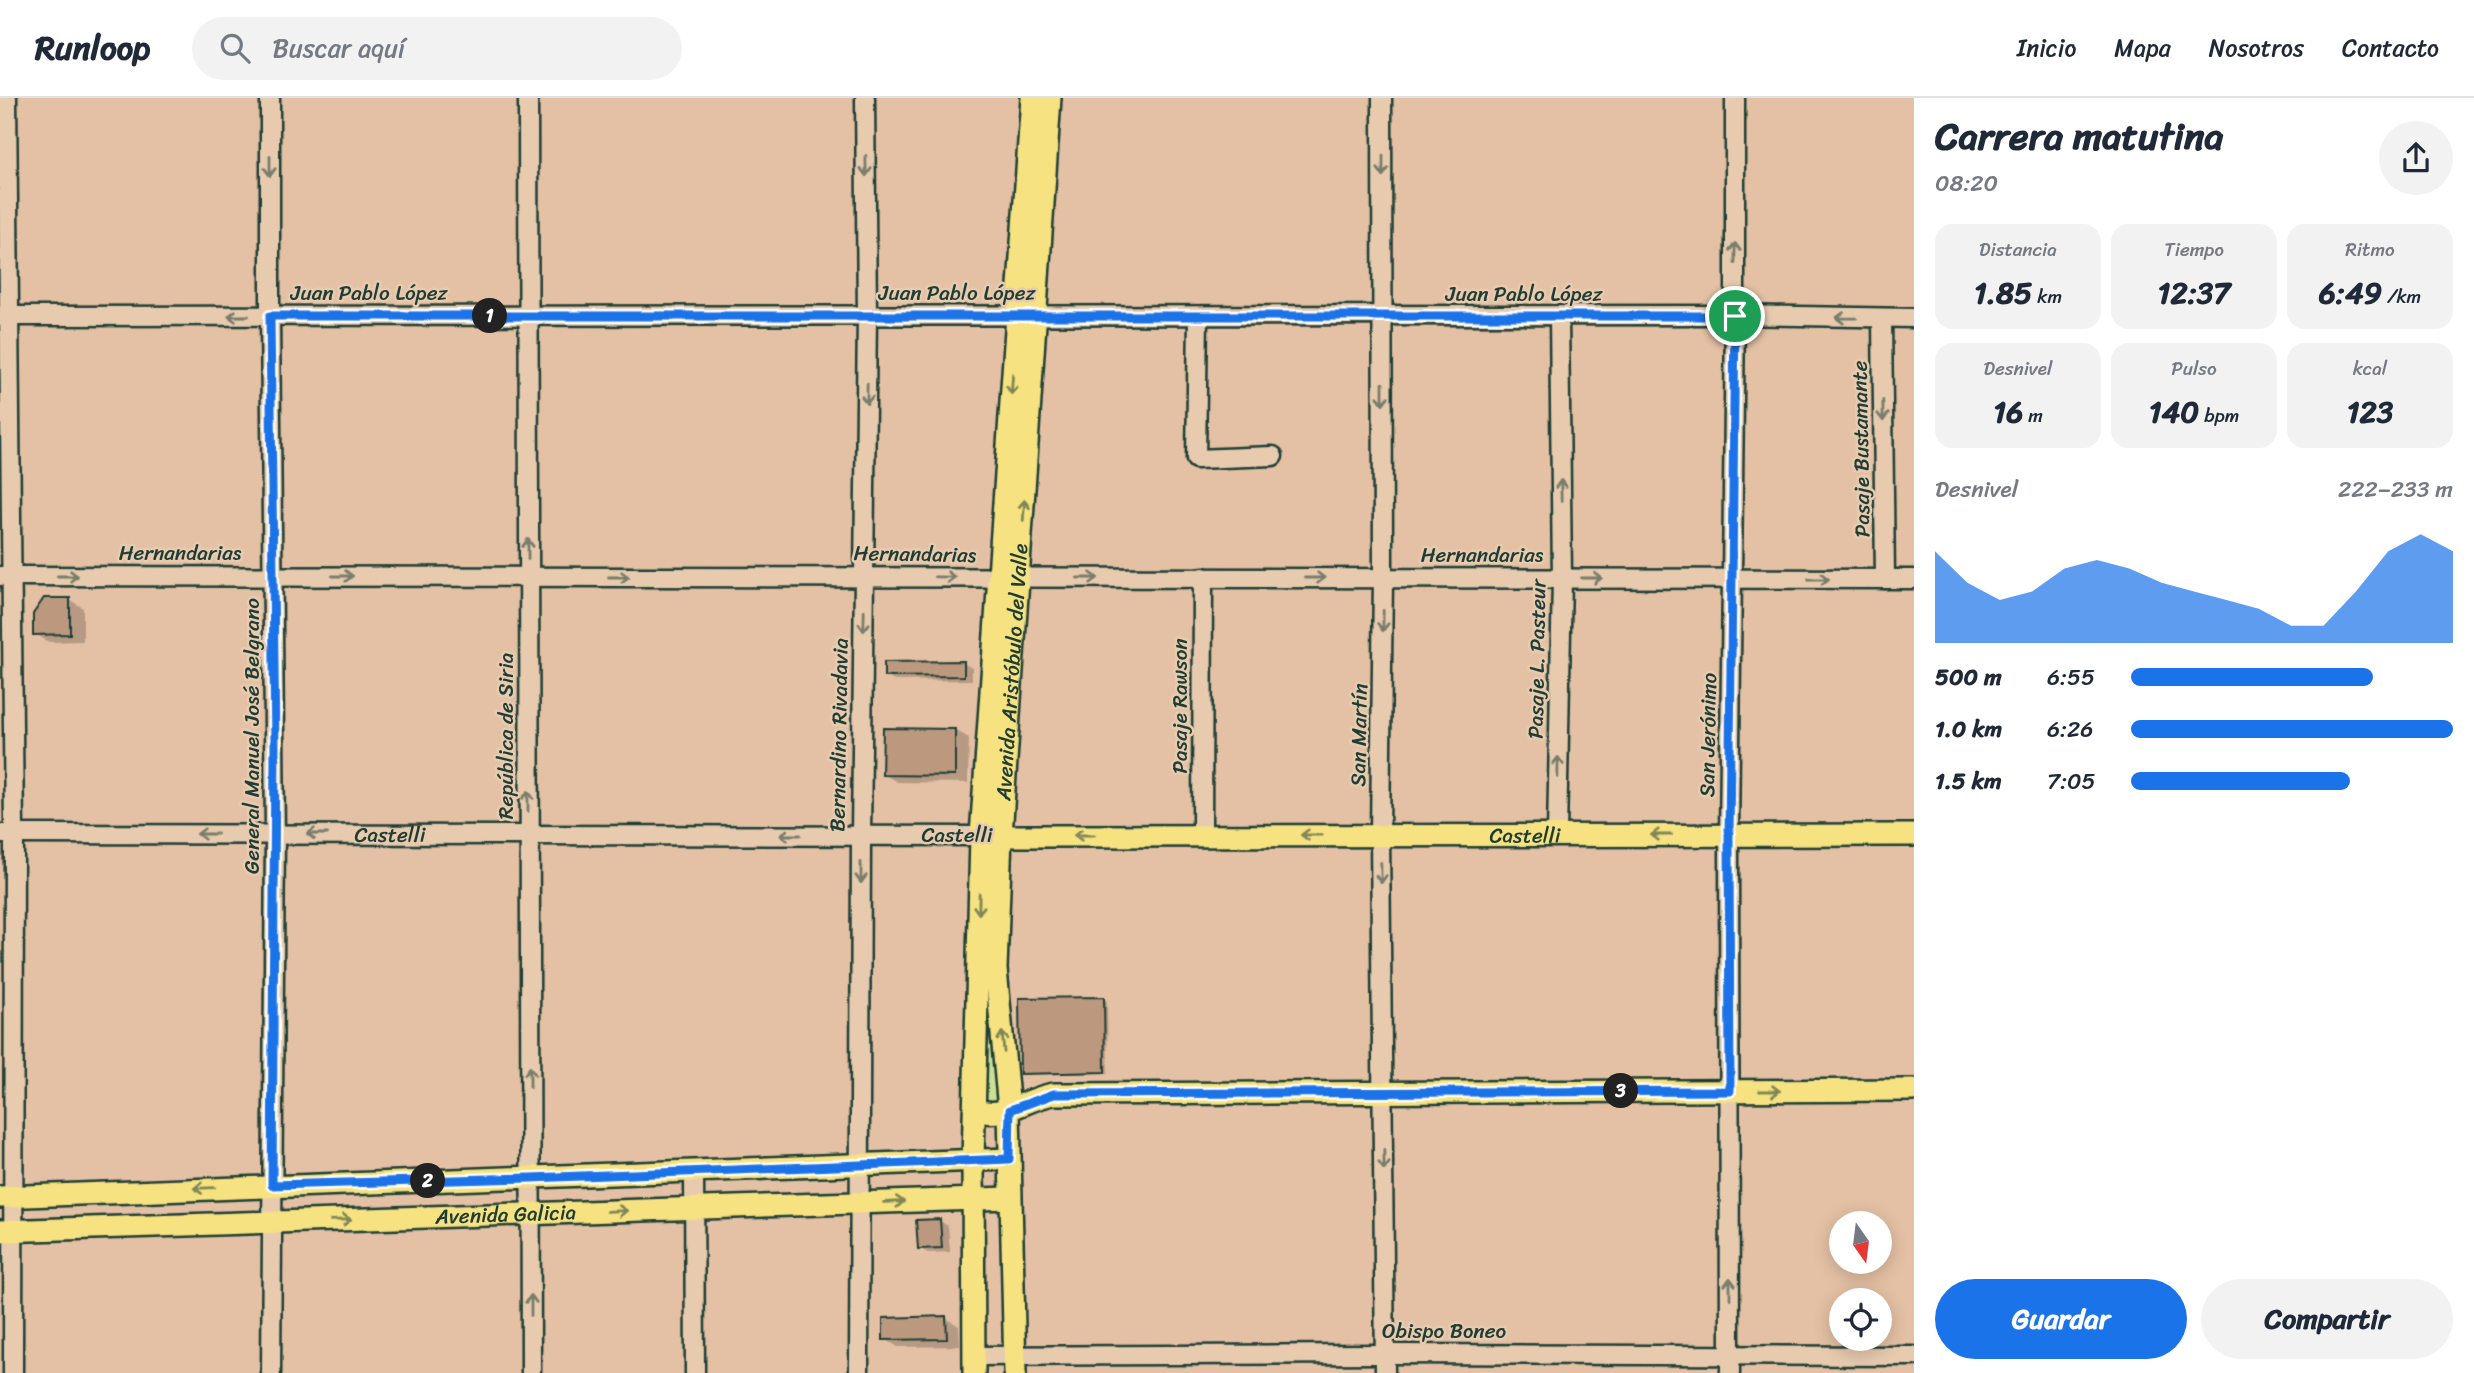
<!DOCTYPE html>
<html lang="es">
<meta charset="utf-8">
<style>
body{margin:0;font-family:Sriracha,sans-serif;background:#f2f2f3;color:#1f2937;height:100vh;display:flex;flex-direction:column;font-size:26px;white-space:nowrap}
*{box-sizing:border-box;margin:0}
p{font-size:23px;color:#747a83}
.icon{flex:none;width:38px;height:38px;fill:none;stroke:currentColor;stroke-width:2;stroke-linecap:round;stroke-linejoin:round}
.map{position:relative;flex:1;overflow:hidden}
.details{display:flex;flex-direction:column;background:#fff;width:560px}
.details>*{flex:none}
.needle{width:46px;rotate:166deg}
.buttons{position:absolute;left:1829px;top:1113px;display:grid;gap:14px}
.buttons a{display:grid;place-items:center;width:63px;height:63px;border-radius:50%;background:#fff;box-shadow:0 4px 18px #0003;font-size:35px}
.pin{position:absolute;display:grid;place-items:center;width:60px;height:60px;color:#fff;margin:-30px;border:4px solid #fff;border-radius:50%;box-shadow:0 2px 7px #0007}
.km{position:absolute;width:35px;height:35px;margin:-18px;border-radius:50%;background:#222;color:#fff;font-size:19px;line-height:35px;text-align:center}
.round{display:grid;place-items:center;flex:none;width:74px;height:74px;border-radius:37px;background:#f2f2f3}
.headline{display:flex;align-items:center;justify-content:space-between;height:119px;padding:0 21px}
h1{font-size:38px;font-weight:700;line-height:52px}
.stats{display:grid;grid-template-columns:repeat(3,1fr);gap:10px;height:119px;padding:7px 21px}
.stats div{display:grid;align-content:center;border-radius:18px;background:#f2f2f3;text-align:center}
.stats b{font-size:30px;font-weight:700}
.stats small{font-size:19px;font-weight:400}
.stats p{font-size:19px}
.chart{height:196px;padding:14px 21px}
.chart p{display:flex;justify-content:space-between}
.chart svg{width:100%;height:126px;margin-top:7px;fill:#1a73e8;opacity:.7}
.primary-button{display:flex;gap:14px;margin-top:auto;padding:14px 21px}
.primary-button a{flex:1;height:80px;border-radius:42px;background:#1a73e8;color:#fff;font-size:28px;font-weight:700;line-height:80px;text-align:center}
.primary-button a+a{background:#f2f2f3;color:#1f2937}
ul{padding:0 21px;list-style:none;font-size:23px}
li{display:grid;grid-template-columns:112px 84px 1fr;align-items:center;height:52px}
li i{height:18px;border-radius:9px;background:#1a73e8}
header{display:flex;align-items:center;gap:42px;box-sizing:border-box;height:98px;padding:0 35px;background:#fff;border-bottom:2px solid #e0e1e3}
header strong{font-size:33px}
nav{display:flex;gap:38px;margin-inline-start:auto;font-size:24px}
.search{width:490px;height:63px;background:#f2f2f3;display:flex;align-items:center;gap:18px;box-sizing:border-box;padding:0 24px;border-radius:38px;color:#747a83;font-size:26px}
main{display:flex;flex:1;min-height:0}
.map>svg:first-child{display:block}
</style>
<header>
<strong>Runloop</strong>
<div class="search"><svg class="icon" aria-label="search" viewBox="0 0 24 24"><circle cx="10" cy="10" r="6"/><path d="M15 15l6 6"/></svg>Buscar aquí</div>
<nav><a>Inicio</a><a>Mapa</a><a>Nosotros</a><a>Contacto</a></nav>
</header>
<main>
<div class="map">
<svg width="1914" height="1275" viewBox="0 0 1914 1275">
<rect width="100%" height="100%" fill="#e4c1a4"/>
<filter id="ink" filterUnits="userSpaceOnUse"><feTurbulence type="fractalNoise" baseFrequency=".0143" numOctaves="2"/><feDisplacementMap in="SourceGraphic" scale="14" xChannelSelector="R" yChannelSelector="G"/><feConvolveMatrix kernelMatrix="1 2 1 2 8 2 1 2 1" color-interpolation-filters="sRGB"/></filter>
<g filter="url(#ink)">
<path fill="#cae095" stroke="#748e64" stroke-width="2" d="M987 856 1004 999 996 1006 982 1002Z"/>
<path fill="#0003" d="M70 502 83 510V543L49 544 35 536Z
M963 565 972 570V582L894 583 886 578Z
M955 632 969 640 968 685 897 684 883 676Z
M1103 901 1107 903 1108 975 1025 977 1021 974Z
M940 1123 948 1128 950 1154 928 1155 919 1150Z
M946 1220 959 1228 960 1248 898 1249 885 1241Z"/>
<path fill="#bc997e" stroke="#1f3d34" stroke-width="2" d="M44 500H70V536L33 537V516Z
M964 563V578L884 579V564Z
M883 630 955 631V678L882 677Z
M1104 899 1105 974 1020 976 1019 900Z
M940 1121 942 1150 918 1151 916 1122Z
M946 1218 947 1241 883 1242V1220Z"/>
<g fill="none" stroke-linecap="round" stroke-linejoin="round">
<g stroke="#1f3d34" stroke-width="23">
<g id="minor">
<path d="M7 0 14 736 13 1275"/>
<path d="M270 0V218L275 736 271 1275"/>
<path d="M528 0 531 1275"/>
<path d="M1382 0 1383 480 1380 737 1385 1275"/>
<path d="M0 218 1735 217 1914 220"/>
<path d="M1198 218 1196 361 1273 358"/>
<path d="M1882 220 1885 481"/>
<path d="M0 478 1914 481"/>
<path id="s1" d="M0 736 981 738"/>
<path d="M1202 737 1203 479"/>
<path d="M1557 737 1562 480 1559 219"/>
<path d="M694 1074 695 1275"/>
<path d="M973 1258 1385 1256 1914 1258"/>
<path d="M859 1275 861 737 867 218 865 0"/>
<path d="M1730 1275 1729 738 1735 217V0"/>
</g>
</g>
<g stroke="#1f3d34" stroke-width="26">
<g id="major">
<path id="s2" d="M989 738 1914 737"/>
<path d="M975 1011C1003 1023 1026 1000 1054 996L1914 992"/>
<path d="M0 1099 1009 1061"/>
<path id="s3" d="M0 1133 1010 1100"/>
<path d="M974 1275 973 1063 981 738 1032 0"/>
<path id="s4" d="M1015 1275 1009 1012 996 871 1001 738 1050 0"/>
</g>
</g>
<use href="#minor" stroke="#e8cbaf" stroke-width="18"/>
<use href="#major" stroke="#f6e281" stroke-width="21"/>
</g>
<defs><path id="oneway-shaft" d="M-6 0H5M1.5-3L5.5 0L1.5 3" fill="none" stroke-width="1.6" stroke-linecap="round" stroke-linejoin="round" transform="scale(1.75)"/></defs>
<g stroke="#797d6b">
<use href="#oneway-shaft" transform="translate(270 68) rotate(90)"/>
<use href="#oneway-shaft" transform="translate(866 68) rotate(89)"/>
<use href="#oneway-shaft" transform="translate(1383 68) rotate(90)"/>
<use href="#oneway-shaft" transform="translate(1735 155) rotate(-90)"/>
<use href="#oneway-shaft" transform="translate(238 218) rotate(180)"/>
<use href="#oneway-shaft" transform="translate(1846 220) rotate(-179)"/>
<use href="#oneway-shaft" transform="translate(867 296) rotate(91)"/>
<use href="#oneway-shaft" transform="translate(1383 296) rotate(90)"/>
<use href="#oneway-shaft" transform="translate(1883 313) rotate(89)"/>
<use href="#oneway-shaft" transform="translate(1561 392) rotate(-91)"/>
<use href="#oneway-shaft" transform="translate(528 451) rotate(-90)"/>
<use href="#oneway-shaft" transform="translate(68 478)"/>
<use href="#oneway-shaft" transform="translate(343 478)"/>
<use href="#oneway-shaft" transform="translate(619 479)"/>
<use href="#oneway-shaft" transform="translate(945 479) rotate(1)"/>
<use href="#oneway-shaft" transform="translate(1088 480)"/>
<use href="#oneway-shaft" transform="translate(1315 480)"/>
<use href="#oneway-shaft" transform="translate(1592 480)"/>
<use href="#oneway-shaft" transform="translate(1819 481)"/>
<use href="#oneway-shaft" transform="translate(864 523) rotate(91)"/>
<use href="#oneway-shaft" transform="translate(1383 523) rotate(91)"/>
<use href="#oneway-shaft" transform="translate(1558 669) rotate(-89)"/>
<use href="#oneway-shaft" transform="translate(528 703) rotate(-90)"/>
<use href="#oneway-shaft" transform="translate(207 736) rotate(-180)"/>
<use href="#oneway-shaft" transform="translate(317 736) rotate(-180)"/>
<use href="#oneway-shaft" transform="translate(790 737) rotate(-180)"/>
<use href="#oneway-shaft" transform="translate(861 775) rotate(90)"/>
<use href="#oneway-shaft" transform="translate(1381 775) rotate(89)"/>
<use href="#oneway-shaft" transform="translate(530 979) rotate(-90)"/>
<use href="#oneway-shaft" transform="translate(1384 1062) rotate(89)"/>
<use href="#oneway-shaft" transform="translate(1730 1190) rotate(-90)"/>
<use href="#oneway-shaft" transform="translate(531 1207) rotate(-90)"/>
</g>
<g stroke="#808757">
<use href="#oneway-shaft" transform="translate(1012 286) rotate(94)"/>
<use href="#oneway-shaft" transform="translate(1024 412) rotate(-86)"/>
<use href="#oneway-shaft" transform="translate(1084 737) rotate(180)"/>
<use href="#oneway-shaft" transform="translate(1311 737) rotate(180)"/>
<use href="#oneway-shaft" transform="translate(1661 737) rotate(-180)"/>
<use href="#oneway-shaft" transform="translate(979 806) rotate(91)"/>
<use href="#oneway-shaft" transform="translate(1003 944) rotate(-96)"/>
<use href="#oneway-shaft" transform="translate(1770 993)"/>
<use href="#oneway-shaft" transform="translate(204 1090) rotate(178)"/>
<use href="#oneway-shaft" transform="translate(894 1104) rotate(-2)"/>
<use href="#oneway-shaft" transform="translate(617 1113) rotate(-2)"/>
<use href="#oneway-shaft" transform="translate(341 1122) rotate(-2)"/>
</g>
</g>
<g fill="none" stroke-linecap="round" stroke-linejoin="round" filter="url(#ink)">
<g stroke="#fff" stroke-width="14">
<path id="route" d="M270 218H1735L1729 738 1730 993 1054 996 1010 1012 1009 1061 531 1080 272 1087 275 650Z"/>
</g>
<use href="#route" stroke="#1a73e8" stroke-width="9"/>
</g>
<g text-anchor="middle" stroke-width="5" stroke-linejoin="round" paint-order="stroke">
<g font-size="21" fill="#1f3d34" stroke="#e8cbaf">
<text x="369" y="202">Juan Pablo López</text>
<text x="957" y="202">Juan Pablo López</text>
<text x="1524" y="203">Juan Pablo López</text>
<text transform="translate(1861 351) rotate(-91)" y="7">Pasaje Bustamante</text>
<text x="180" y="462">Hernandarias</text>
<text transform="translate(915 456) rotate(1)" y="7">Hernandarias</text>
<text x="1482" y="464">Hernandarias</text>
<text transform="translate(1537 561) rotate(-89)" y="7">Pasaje L. Pasteur</text>
<text dy="7" stroke="none"><textPath href="#s4" startOffset="702">Avenida Aristóbulo del Valle</textPath></text>
<text transform="translate(1180 608) rotate(-90)" y="7">Pasaje Rawson</text>
<text transform="translate(839 637) rotate(-89)" y="7">Bernardino Rivadavia</text>
<text transform="translate(1359 637) rotate(-89)" y="7">San Martín</text>
<text transform="translate(1708 637) rotate(-89)" y="7">San Jerónimo</text>
<text transform="translate(252 638) rotate(-90)" y="7">General Manuel José Belgrano</text>
<text transform="translate(506 638) rotate(-90)" y="7">República de Siria</text>
<text dy="7" stroke="none"><textPath href="#s1" startOffset="390">Castelli</textPath></text>
<text x="957" y="744">Castelli</text>
<text dy="7" stroke="none"><textPath href="#s2" startOffset="536">Castelli</textPath></text>
<text dy="7" stroke="none"><textPath href="#s3" startOffset="506">Avenida Galicia</textPath></text>
<text x="1444" y="1240">Obispo Boneo</text>
</g>
</g>
</svg>
<div class="buttons">
<a><svg class="needle" viewBox="-14 -14 28 28"><path d="M0-13l5 13h-10z" fill="#e53935"/><path d="M0 13l5-13h-10z" fill="#747a83"/></svg></a>
<a><svg class="icon" aria-label="locate" viewBox="0 0 24 24"><circle cx="12" cy="12" r="6"/><path d="M12 2v4M12 18v4M2 12h4M18 12h4"/></svg></a>
</div>
<div class="pin" style="left:1735px;top:218px;background:#1e9e55"><svg class="icon" aria-label="arrive" viewBox="0 0 24 24"><path d="M6 21V4h12l-3 4 3 4H6"/></svg></div>
<b class="km" style="left:490px;top:218px">1</b>
<b class="km" style="left:428px;top:1083px">2</b>
<b class="km" style="left:1621px;top:993px">3</b>
</div>
<section class="details">
<div class="headline"><div><h1>Carrera matutina</h1><p>08:20</p></div><a class="round"><svg class="icon" aria-label="share" viewBox="0 0 24 24"><path d="M12 15V3M7 8l5-5 5 5M5 13v7h14v-7"/></svg></a></div>
<div class="stats">
<div><p>Distancia</p><b>1.85<small> km</small></b></div>
<div><p>Tiempo</p><b>12:37</b></div>
<div><p>Ritmo</p><b>6:49<small> /km</small></b></div>
</div>
<div class="stats">
<div><p>Desnivel</p><b>16<small> m</small></b></div>
<div><p>Pulso</p><b>140<small> bpm</small></b></div>
<div><p>kcal</p><b>123</b></div>
</div>
<div class="chart"><p><span>Desnivel</span>222–233 m</p>
<svg viewBox="0 0 160 44" preserveAspectRatio="none"><path d="M0 44V12L10 23L20 29L30 26L40 18L50 15L60 18L70 23L80 26L90 29L100 32L110 38L120 38L130 26L140 12L150 6L160 12V44z"/></svg>
</div>
<ul>
<li><b>500 m</b>6:55<i style="width:75%"></i></li>
<li><b>1.0 km</b>6:26<i style="width:100%"></i></li>
<li><b>1.5 km</b>7:05<i style="width:68%"></i></li>
</ul>
<div class="primary-button"><a>Guardar</a><a>Compartir</a></div>
</section>
</main>
